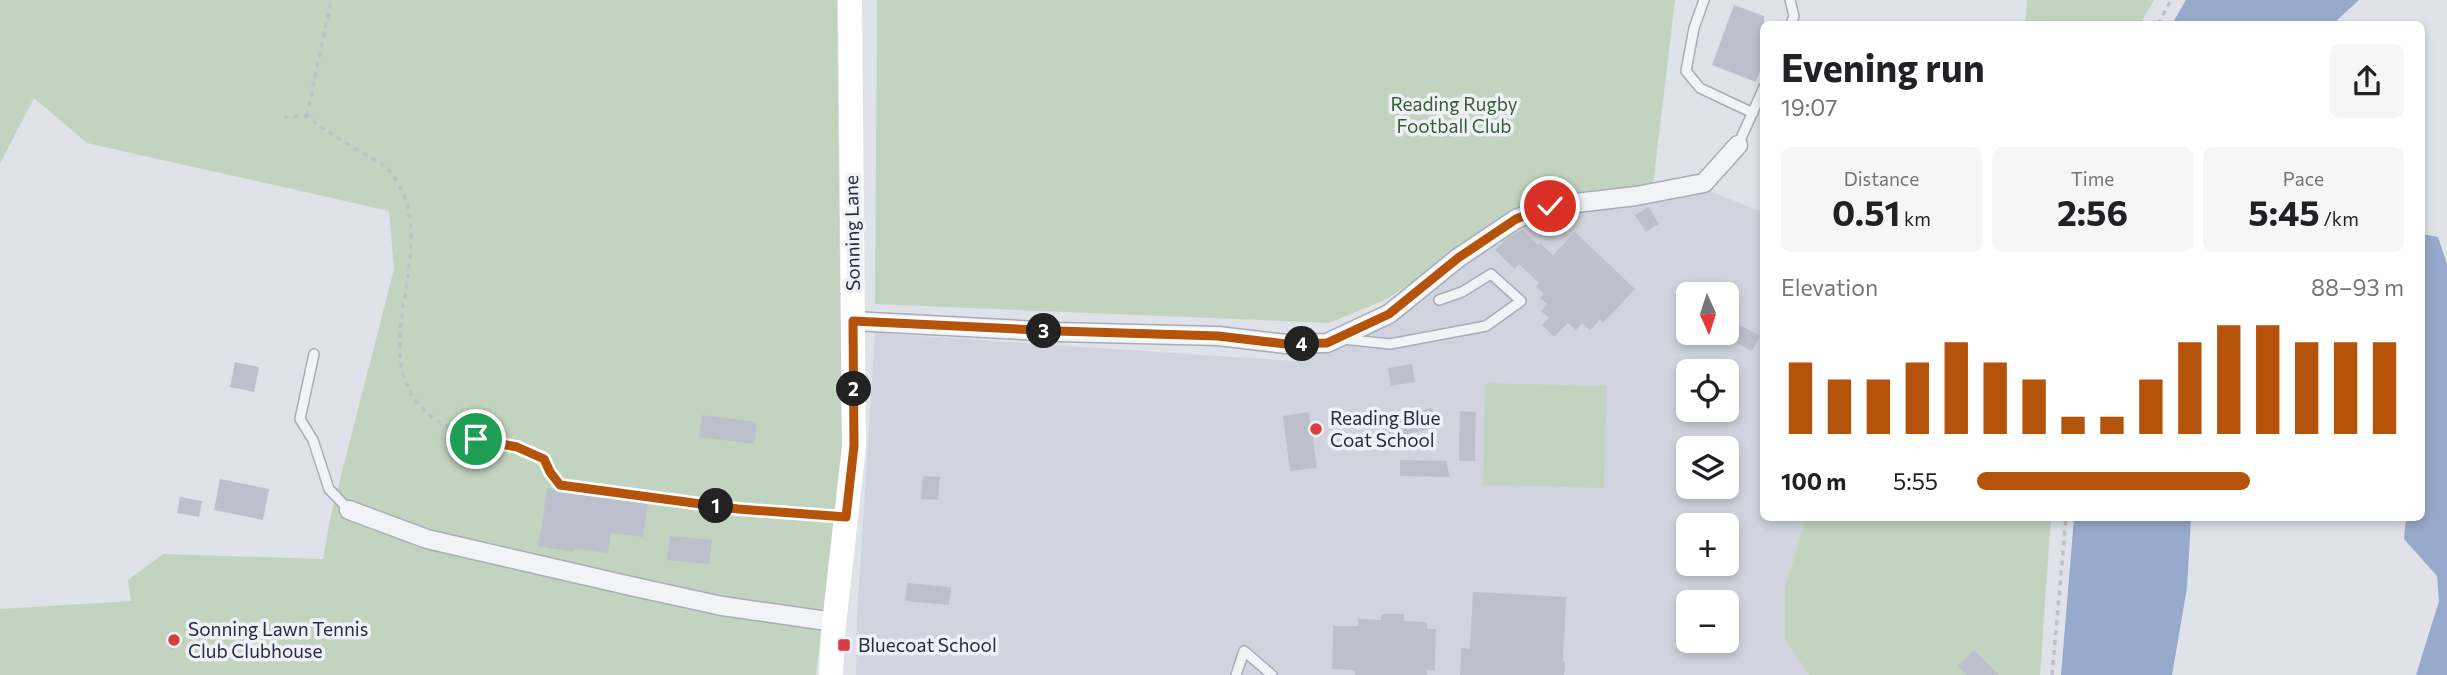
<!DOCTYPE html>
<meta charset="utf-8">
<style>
body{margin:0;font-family:Commissioner,sans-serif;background:#f6f6f6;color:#202124;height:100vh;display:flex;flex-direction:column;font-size:26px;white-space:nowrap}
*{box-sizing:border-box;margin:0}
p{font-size:23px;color:#757577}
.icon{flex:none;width:38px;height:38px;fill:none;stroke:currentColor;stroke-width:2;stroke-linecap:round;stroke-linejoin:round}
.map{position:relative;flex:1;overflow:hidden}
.sheet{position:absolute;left:1760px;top:21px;width:665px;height:500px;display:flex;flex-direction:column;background:#fff;border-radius:10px;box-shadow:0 4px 10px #0003}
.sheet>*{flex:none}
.needle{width:46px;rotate:177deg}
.tools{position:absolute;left:1676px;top:282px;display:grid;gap:14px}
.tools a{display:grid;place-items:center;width:63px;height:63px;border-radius:10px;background:#fff;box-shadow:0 4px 10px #0003;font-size:35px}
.pin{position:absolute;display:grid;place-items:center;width:60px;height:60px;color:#fff;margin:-30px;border:4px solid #fff;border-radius:50%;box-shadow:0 2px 7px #0007}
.km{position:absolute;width:35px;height:35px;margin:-18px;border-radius:50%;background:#222;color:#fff;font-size:19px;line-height:35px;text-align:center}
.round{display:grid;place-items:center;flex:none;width:74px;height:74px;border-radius:10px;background:#f6f6f6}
.head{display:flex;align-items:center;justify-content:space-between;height:119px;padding:0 21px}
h1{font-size:38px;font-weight:700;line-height:52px}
.stats{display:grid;grid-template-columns:repeat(3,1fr);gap:10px;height:119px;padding:7px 21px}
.stats div{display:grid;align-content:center;border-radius:10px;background:#f6f6f6;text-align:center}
.stats b{font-size:35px;font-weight:700}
.stats small{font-size:19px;font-weight:400}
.stats p{font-size:19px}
.chart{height:196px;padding:14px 21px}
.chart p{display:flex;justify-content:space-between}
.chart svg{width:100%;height:126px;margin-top:7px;stroke:#b45309;stroke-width:6}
ul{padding:0 21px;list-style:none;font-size:23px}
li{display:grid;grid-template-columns:112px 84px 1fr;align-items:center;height:52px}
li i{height:18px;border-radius:9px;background:#b45309}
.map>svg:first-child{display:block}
</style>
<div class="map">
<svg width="2447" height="675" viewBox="0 0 2447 675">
<rect width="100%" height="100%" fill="#dfe2e9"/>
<path fill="#d1d4de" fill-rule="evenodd" d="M1705 189 1764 213V518H1806L1785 587V638L1809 675H856L857 617 875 333 1295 361 1347 339 1440 283 1519 222ZM1689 294H1727V332H1689ZM1689 371H1727V410H1689ZM1689 448H1727V486H1689ZM1689 525H1727V564H1689ZM1689 602H1727V640H1689Z"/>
<path fill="#c2d4c0" d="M0 0H837L842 447 816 675H0V609L131 601 128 580 163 554 323 559 331 515 394 269 389 211 87 143 34 98 0 164Z
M877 0H1675L1653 185 1538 197 1387 299 1329 323 875 304Z
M2027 0H2154L2140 24H2025Z
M1485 383 1607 386 1604 488 1483 485Z
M1806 518H2051L2040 675H1809L1785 639V587Z"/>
<path fill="#98aacc" d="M2186 0H2359L2333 24H2172Z
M2422 234 2438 237 2447 264V675H2416L2439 601 2437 576 2404 539 2406 518H2422Z
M2074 518H2191L2187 588 2172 675H2061Z"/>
<path fill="#bcc0cc" d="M1734 5 1764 16V60L1756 82 1712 65Z
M1649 207 1659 224 1646 232 1635 215Z
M1522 229 1538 245 1540 243 1553 255 1575 232 1635 289 1603 323 1600 320 1590 330 1582 323 1576 330 1568 323 1554 337 1542 325 1549 318 1541 311 1547 304 1540 298 1544 294 1536 287 1539 283 1519 264 1515 269 1495 250 1505 240Z
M1734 322 1760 336 1752 351 1726 337Z
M235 362 259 367 254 392 230 387Z
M1412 364 1415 382 1391 386 1388 368Z
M1432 408 1437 427 1383 440 1387 423 1390 419Z
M1460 411 1476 412 1475 461H1459Z
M1309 412 1317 468 1290 471 1283 416Z
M702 415 757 422 754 444 699 437Z
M1400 460 1446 461 1450 477 1400 476Z
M923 476 940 477 938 500 921 499Z
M220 479 269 489 263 520 214 510Z
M547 488 648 502 643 537 611 533 608 553 575 549 574 552 537 546 540 532H541Z
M180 497 202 501 199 517 177 513Z
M670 536 712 540 709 564 667 560Z
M907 583 951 587 949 605 905 601Z
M1473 592 1566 597 1563 662H1565L1564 675H1460L1461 648 1470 649Z
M1381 614H1404V621L1427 622V629H1436L1435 670H1427V675H1355V670L1332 669 1333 626H1358V619L1381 620Z
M177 631 183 643 171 650 164 638Z
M1974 650 1999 675H1967L1958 666Z"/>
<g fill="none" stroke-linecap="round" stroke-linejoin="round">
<g stroke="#a8acb7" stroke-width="12">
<path id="service" d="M1704 0 1694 28 1686 71 1700 88 1753 113
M1790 0 1794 16 1791 24
M1738 145 1764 87
M1342 339 1390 344 1486 326 1521 301 1491 274 1462 292 1439 300
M314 354 300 419 313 440 329 489 349 510
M1236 675 1244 651 1272 675"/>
</g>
<g stroke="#a8acb7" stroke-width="21">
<path id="minor" d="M853 321 1058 332 1218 336 1286 344 1327 343 1389 314 1458 258 1516 219 1550 206 1636 196 1704 183 1738 145
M349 510 427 539 635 587 722 606 834 622"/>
</g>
<path stroke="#bdc0c8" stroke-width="3.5" stroke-dasharray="5 5" stroke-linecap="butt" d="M2158 24 2171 0
M307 116 331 0
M284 117 307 116C325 130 342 141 361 152 369 157 381 162 388 169 451 243 358 347 426 412 451 434 484 439 515 447 525 449 535 455 544 459L550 472 560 485 738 509 826 515
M2052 675 2066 518"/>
<use href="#service" stroke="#f2f3f7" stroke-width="9"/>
<use href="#minor" stroke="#f2f3f7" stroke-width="18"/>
<path stroke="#fff" stroke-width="24" d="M831 675 833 634 854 446 850 0"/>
</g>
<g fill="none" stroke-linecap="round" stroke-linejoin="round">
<g stroke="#fff" stroke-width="14">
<path id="route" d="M476 439 517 447 544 459 550 472 560 485 738 509 846 517 854 446 853 321 1058 331 1218 336 1286 344 1327 343 1389 314 1458 258 1516 219 1550 206"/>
</g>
<use href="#route" stroke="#b45309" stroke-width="9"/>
</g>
<g fill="#d63c40" stroke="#eff1f7" stroke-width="2.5">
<circle cx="1316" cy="429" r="7"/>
<circle cx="174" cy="640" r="7"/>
<rect x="837" y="638" width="14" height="14" rx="3.5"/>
</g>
<g text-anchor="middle" stroke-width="7" stroke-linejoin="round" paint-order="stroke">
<g font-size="19" fill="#365e33" stroke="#eff1f7">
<text x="1454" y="111">Reading Rugby<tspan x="1454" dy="22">Football Club</tspan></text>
</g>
<g font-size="19" fill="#272d41" stroke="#eff1f7">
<text transform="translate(852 233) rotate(-91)" y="7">Sonning Lane</text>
</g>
<g font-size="19" fill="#272d41" stroke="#eff1f7" text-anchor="start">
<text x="1330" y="425">Reading Blue<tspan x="1330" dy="22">Coat School</tspan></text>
<text x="188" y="636">Sonning Lawn Tennis<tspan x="188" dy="22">Club Clubhouse</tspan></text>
<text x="858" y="652">Bluecoat School</text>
</g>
</g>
</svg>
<div class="tools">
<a><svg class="needle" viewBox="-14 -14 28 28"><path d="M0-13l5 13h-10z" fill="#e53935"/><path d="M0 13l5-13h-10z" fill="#757577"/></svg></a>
<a><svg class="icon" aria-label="locate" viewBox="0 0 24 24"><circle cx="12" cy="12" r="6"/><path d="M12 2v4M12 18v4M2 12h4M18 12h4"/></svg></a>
<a><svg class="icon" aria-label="layers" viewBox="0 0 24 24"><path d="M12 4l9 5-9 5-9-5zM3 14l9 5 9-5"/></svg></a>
<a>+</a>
<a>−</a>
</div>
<div class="pin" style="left:476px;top:439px;background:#1e9e55"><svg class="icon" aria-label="arrive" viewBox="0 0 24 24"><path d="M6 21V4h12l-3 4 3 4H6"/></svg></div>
<div class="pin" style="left:1550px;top:206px;background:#d93025"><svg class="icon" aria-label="check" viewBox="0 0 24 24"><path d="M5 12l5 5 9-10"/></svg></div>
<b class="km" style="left:716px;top:506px">1</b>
<b class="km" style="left:854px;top:389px">2</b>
<b class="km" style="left:1044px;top:331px">3</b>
<b class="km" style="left:1302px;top:344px">4</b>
<section class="sheet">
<div class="head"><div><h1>Evening run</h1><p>19:07</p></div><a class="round"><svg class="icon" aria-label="share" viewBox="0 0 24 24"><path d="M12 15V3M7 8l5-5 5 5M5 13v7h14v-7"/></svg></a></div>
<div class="stats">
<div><p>Distance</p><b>0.51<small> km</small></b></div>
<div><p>Time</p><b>2:56</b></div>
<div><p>Pace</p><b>5:45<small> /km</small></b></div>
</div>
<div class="chart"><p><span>Elevation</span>88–93 m</p>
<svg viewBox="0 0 160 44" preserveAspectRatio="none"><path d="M5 44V19M15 44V25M25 44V25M35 44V19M45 44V12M55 44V19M65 44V25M75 44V38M85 44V38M95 44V25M105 44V12M115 44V6M125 44V6M135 44V12M145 44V12M155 44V12"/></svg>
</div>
<ul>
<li><b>100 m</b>5:55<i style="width:64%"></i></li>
</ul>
</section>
</div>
